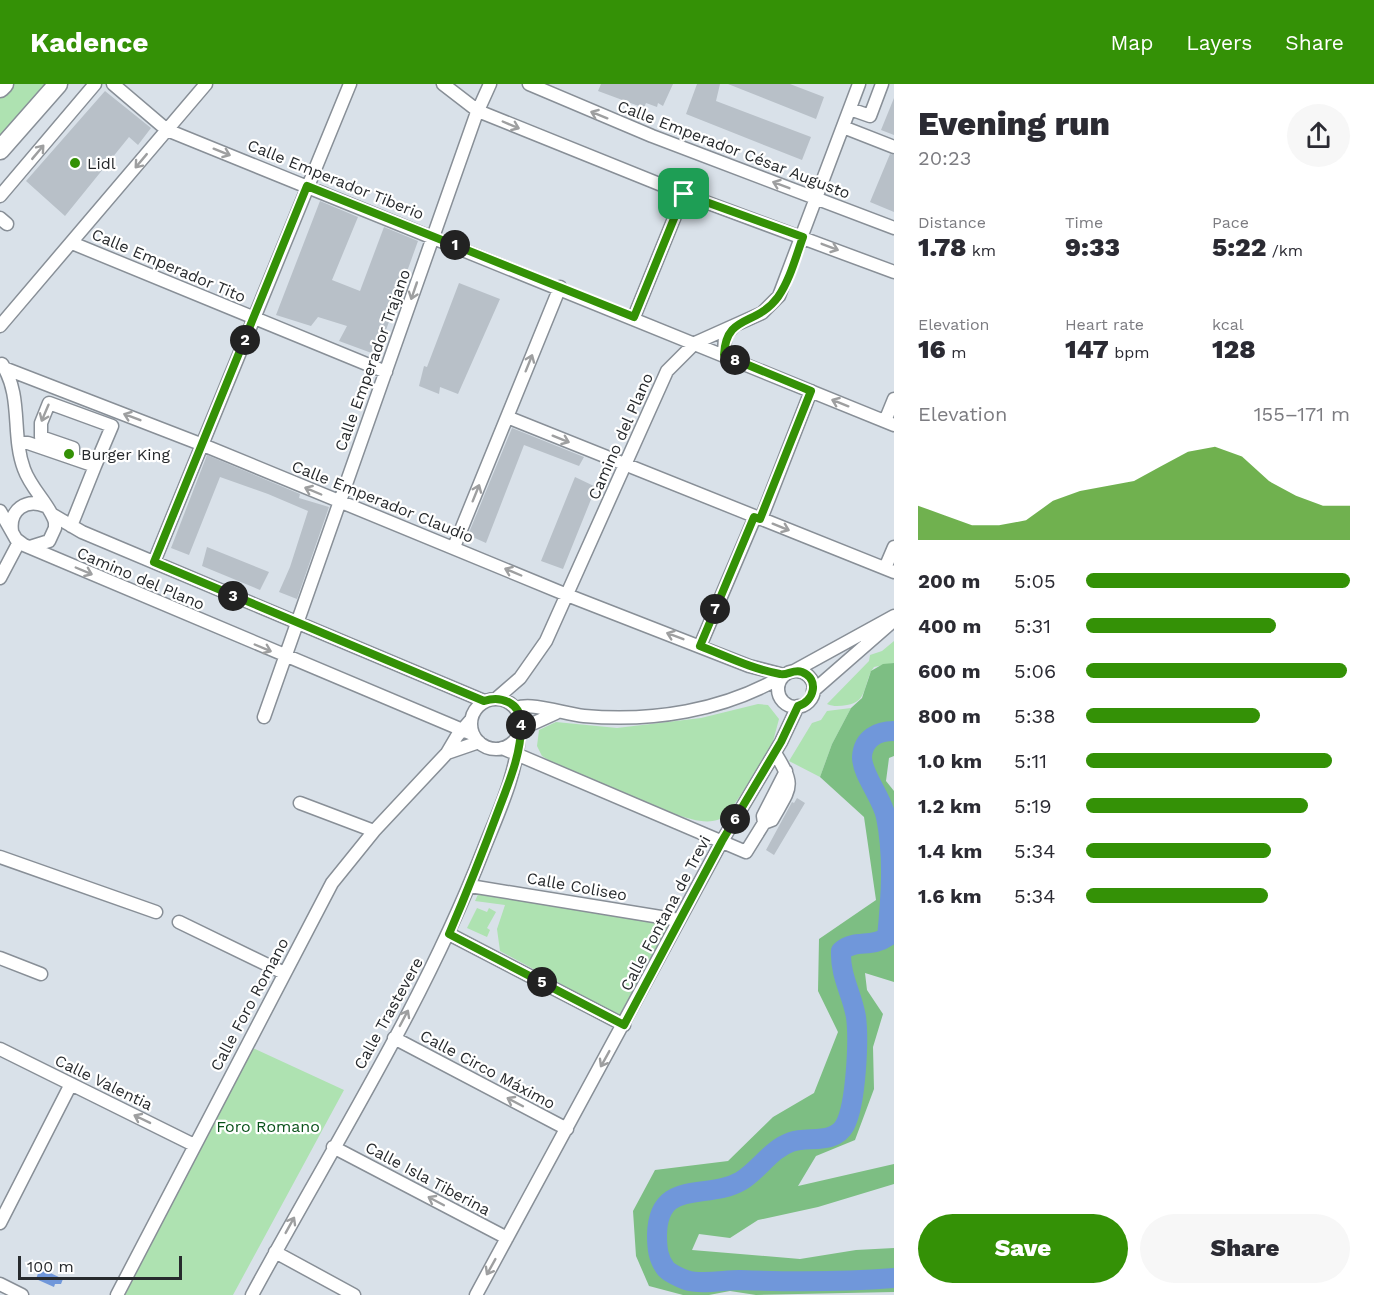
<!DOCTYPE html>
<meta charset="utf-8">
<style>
body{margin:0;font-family:"Work Sans",sans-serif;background:#f7f7f7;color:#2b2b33;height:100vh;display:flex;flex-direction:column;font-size:22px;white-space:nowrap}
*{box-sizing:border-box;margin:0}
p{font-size:20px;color:#7c7c81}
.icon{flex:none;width:33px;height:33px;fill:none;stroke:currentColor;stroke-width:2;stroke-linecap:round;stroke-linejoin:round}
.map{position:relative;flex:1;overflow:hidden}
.panel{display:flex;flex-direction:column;background:#fff;width:480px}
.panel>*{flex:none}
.scale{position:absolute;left:18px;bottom:15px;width:164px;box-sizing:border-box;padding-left:6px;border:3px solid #272a2d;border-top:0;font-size:16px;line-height:21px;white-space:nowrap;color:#272a2d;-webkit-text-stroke:4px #fff;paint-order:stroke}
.pin{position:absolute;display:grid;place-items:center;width:51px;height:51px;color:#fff;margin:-26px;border-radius:12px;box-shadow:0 3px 9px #0006}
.km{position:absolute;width:30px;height:30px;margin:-15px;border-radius:50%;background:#222;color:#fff;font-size:16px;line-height:30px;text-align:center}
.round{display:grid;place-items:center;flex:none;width:63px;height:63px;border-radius:32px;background:#f7f7f7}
.head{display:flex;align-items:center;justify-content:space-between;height:102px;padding:0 24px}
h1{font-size:33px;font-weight:800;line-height:45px}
.stats{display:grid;grid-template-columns:repeat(3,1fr);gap:9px;height:102px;padding:6px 24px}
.stats div{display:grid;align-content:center}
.stats b{font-size:26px;font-weight:800}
.stats small{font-size:16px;font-weight:400}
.stats p{font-size:16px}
.chart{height:168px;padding:12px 24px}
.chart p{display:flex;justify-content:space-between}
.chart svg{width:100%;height:108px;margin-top:6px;fill:#349106;opacity:.7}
.cta{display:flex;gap:12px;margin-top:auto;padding:12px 24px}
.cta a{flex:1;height:69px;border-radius:36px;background:#349106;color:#fff;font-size:24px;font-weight:800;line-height:69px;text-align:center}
.cta a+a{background:#f7f7f7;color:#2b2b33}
ul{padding:0 24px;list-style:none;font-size:20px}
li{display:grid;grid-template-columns:96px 72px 1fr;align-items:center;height:45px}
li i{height:15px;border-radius:8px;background:#349106}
header{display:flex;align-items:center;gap:36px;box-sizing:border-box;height:84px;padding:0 30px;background:#349106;color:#fff}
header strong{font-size:28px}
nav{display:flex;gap:33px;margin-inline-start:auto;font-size:21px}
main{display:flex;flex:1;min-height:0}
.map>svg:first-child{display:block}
</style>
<header>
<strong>Kadence</strong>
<nav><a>Map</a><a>Layers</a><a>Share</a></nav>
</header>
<main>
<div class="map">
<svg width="894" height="1211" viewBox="0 0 894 1211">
<rect width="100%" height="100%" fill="#d9e1e9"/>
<path fill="#aee2b1" d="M13 0H47L0 53V12Z
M894 557V579L874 583C863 597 869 618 847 621 840 622 834 623 827 620L869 577 870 571 882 567Z
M758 620 768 621 779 635 771 665 728 730C713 743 694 736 677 731L553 679 542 672 537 662 539 646 556 638 617 644 701 634Z
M851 624 832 660 820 693 789 677 812 639 821 636 827 627Z
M481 804 672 836 620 932 500 867 497 845 505 821 475 817Z
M477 824 487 828 489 824 496 828 487 844 490 846 487 853 467 844Z
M253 964 344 1006 233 1211H125Z"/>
<path fill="#7dbe83" d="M894 579V672L889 674 886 697 894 707V898L865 889 867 906 883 930 873 963 874 1005 855 1056 816 1072 798 1102 894 1080V1100L818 1123 758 1136 730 1154 699 1150 692 1166 800 1175 856 1166 894 1164V1208L756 1211 730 1207 709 1211H683L649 1202 636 1172 633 1127 655 1086 728 1077 773 1033 814 1009 838 948 818 907 819 855 876 816 864 733 820 693 832 660 851 624 862 614 871 587 883 580Z"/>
<path fill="#7097da" d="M40 1184 63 1195 61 1200H55L54 1203 36 1195Z"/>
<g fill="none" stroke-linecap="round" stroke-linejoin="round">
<path stroke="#7097da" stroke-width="20" d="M894 647C878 647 863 654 862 673 862 691 882 713 886 733 894 772 891 814 887 853 872 864 855 855 841 867 840 893 852 909 856 933 859 956 856 1020 845 1041 834 1061 809 1052 791 1058 771 1065 759 1086 741 1097 707 1117 658 1093 657 1151 657 1164 658 1175 666 1185 670 1189 680 1194 686 1196 701 1201 724 1196 740 1196 793 1198 841 1198 894 1194"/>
</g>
<path fill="#b8c0c8" d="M601 0H673L663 22 658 19 657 23 646 19 644 24 598 7Z
M697 0H720L716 17 811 53 802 76 686 30Z
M728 0H790L824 13 816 35Z
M105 7 151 44 138 61 129 53 65 132 26 97Z
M894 14V51L881 46Z
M890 70 894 71V128L870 118Z
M320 117 358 133 332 196 360 207 384 143 418 157 377 271 339 257 347 242 318 233 311 242 276 231Z
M459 199 500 215 458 310 440 303 439 310 419 302 424 282 427 283Z
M512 344 584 373 579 382 524 361 486 459 468 451Z
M207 371 300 410 299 414 329 423 297 515 279 508 290 483 308 427 268 410 220 393 189 471 171 464Z
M575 393 596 403 563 485 541 477Z
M207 463 269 488 260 506 202 482Z
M797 714 805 719 774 771 766 766 792 718 794 719Z"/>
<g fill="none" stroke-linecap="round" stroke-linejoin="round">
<g stroke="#888f97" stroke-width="15">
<path id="minor" d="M113 0 167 46 894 341
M443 0 478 27 684 110 894 188
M529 0 652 52 894 144
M850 25 870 32 882 0
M843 43 894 63
M0 112 95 0
M0 134 7 140
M72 159 386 288
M634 233 684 110
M0 242 206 0
M724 271 725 252 733 243
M2 280C23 313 11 350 24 385 31 405 50 421 55 438V444L49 457 30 463
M4 284 203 361 567 511 749 582 784 591
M507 333 894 488
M885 337 894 315
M18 359H28L95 382 71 442
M73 374V364L41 353V339L49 319 112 342 95 382
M0 427 16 455 24 461 472 650
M53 431 82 448 484 617
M761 435 811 307
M12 447C9 426 26 414 45 422
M454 463 560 203
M154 478 350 0
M885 484 894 463
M0 494 19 458
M700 562 755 433
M794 587 894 532
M778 605a18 18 0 1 1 36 0a18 18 0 1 1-36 0Z
M813 607 891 539
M497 614 520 594 546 557 667 287 695 259 762 229 779 212 859 0
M471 640a25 25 0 1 1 50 0a25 25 0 1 1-50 0Z
M516 624C533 618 564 630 584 632 652 638 723 627 783 592
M264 633 476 31 490 0
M521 645 556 629
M502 664 746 768 764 739 772 736C791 702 796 703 775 669
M447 669 479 658
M300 719 374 747
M764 739 763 732 786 687
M0 773 156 828
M470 802 679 836
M179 838 284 889
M449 850 624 941
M0 874 41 890
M394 954 567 1045
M0 965 194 1061
M333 1063 507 1154
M0 1139 71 1000
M275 1168 354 1211
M0 1200 22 1211
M117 1211 332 799 374 747 447 669 457 652 470 637
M252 1211C331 1065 423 921 483 767 498 729 517 690 519 650
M476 1211 722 757 781 658 798 622"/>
</g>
<g stroke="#888f97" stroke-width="21">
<path id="highway" d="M0 4 4 0
M0 66 58 0"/>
</g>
<use href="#minor" stroke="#fff" stroke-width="12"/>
<use href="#highway" stroke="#fff" stroke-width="18"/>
</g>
<defs><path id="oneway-shaft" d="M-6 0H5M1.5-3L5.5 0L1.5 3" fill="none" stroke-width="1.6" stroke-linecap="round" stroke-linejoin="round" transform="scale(1.5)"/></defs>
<g stroke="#9e9fa0">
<use href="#oneway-shaft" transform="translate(599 31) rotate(-158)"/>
<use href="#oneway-shaft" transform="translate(511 41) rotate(23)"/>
<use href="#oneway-shaft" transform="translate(38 68) rotate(-50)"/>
<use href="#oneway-shaft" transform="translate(222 68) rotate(22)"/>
<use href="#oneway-shaft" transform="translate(141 77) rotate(130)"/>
<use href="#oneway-shaft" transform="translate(781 101) rotate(-159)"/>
<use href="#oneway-shaft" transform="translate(830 163) rotate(21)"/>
<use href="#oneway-shaft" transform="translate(414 207) rotate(109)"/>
<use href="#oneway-shaft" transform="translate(529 279) rotate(-68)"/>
<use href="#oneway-shaft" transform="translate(840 319) rotate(-158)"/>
<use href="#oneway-shaft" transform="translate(45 329) rotate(113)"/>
<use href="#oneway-shaft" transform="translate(132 333) rotate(-159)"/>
<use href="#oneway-shaft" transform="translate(561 355) rotate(22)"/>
<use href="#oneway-shaft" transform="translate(313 407) rotate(-157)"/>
<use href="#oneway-shaft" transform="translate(476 409) rotate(-68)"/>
<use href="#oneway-shaft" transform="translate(781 443) rotate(22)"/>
<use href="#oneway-shaft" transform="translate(84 487) rotate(23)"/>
<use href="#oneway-shaft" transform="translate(513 488) rotate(-157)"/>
<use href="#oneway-shaft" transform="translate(675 552) rotate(-159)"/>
<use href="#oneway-shaft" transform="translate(263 564) rotate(23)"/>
<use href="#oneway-shaft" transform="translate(404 934) rotate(-62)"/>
<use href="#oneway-shaft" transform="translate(605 975) rotate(119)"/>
<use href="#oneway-shaft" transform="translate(515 1018) rotate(-152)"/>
<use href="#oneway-shaft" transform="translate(142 1035) rotate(-154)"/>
<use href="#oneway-shaft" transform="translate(436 1117) rotate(-152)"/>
<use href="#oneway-shaft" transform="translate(290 1141) rotate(-61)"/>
<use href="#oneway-shaft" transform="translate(491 1183) rotate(119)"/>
</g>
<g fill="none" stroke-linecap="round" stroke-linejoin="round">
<g stroke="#fff" stroke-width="12">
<path id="route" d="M307 102 634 233 684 110 803 153C796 172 790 196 778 213 756 243 726 229 724 271L811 307 760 435 754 433 700 562C726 572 752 585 780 590 787 592 793 585 802 588 820 595 814 618 798 622L781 658 722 757 624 941 449 850C467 808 484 765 500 722 510 696 522 667 521 638 520 619 501 611 484 617L154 478Z"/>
</g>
<use href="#route" stroke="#349106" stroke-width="8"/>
</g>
<g fill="#349106" stroke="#fff" stroke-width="2">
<circle cx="75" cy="79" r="6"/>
<circle cx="69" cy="370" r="6"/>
</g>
<g text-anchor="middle" stroke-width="4.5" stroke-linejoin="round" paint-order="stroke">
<g font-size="16" fill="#272a2d" stroke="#fff">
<text transform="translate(734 65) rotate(21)" y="6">Calle Emperador César Augusto</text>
<text transform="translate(336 95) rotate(22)" y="6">Calle Emperador Tiberio</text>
<text transform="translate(169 181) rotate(23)" y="6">Calle Emperador Tito</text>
<text transform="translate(372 276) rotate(-70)" y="6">Calle Emperador Trajano</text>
<text transform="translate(620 352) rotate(-66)" y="6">Camino del Plano</text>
<text transform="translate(383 417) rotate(22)" y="6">Calle Emperador Claudio</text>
<text transform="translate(141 494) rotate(23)" y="6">Camino del Plano</text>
<text transform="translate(577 802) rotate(10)" y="6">Calle Coliseo</text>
<text transform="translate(665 829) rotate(-62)" y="6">Calle Fontana de Trevi</text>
<text transform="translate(249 920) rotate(-62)" y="6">Calle Foro Romano</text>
<text transform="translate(388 929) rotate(-61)" y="6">Calle Trastevere</text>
<text transform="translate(488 985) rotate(28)" y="6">Calle Circo Máximo</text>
<text transform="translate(104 998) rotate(26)" y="6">Calle Valentia</text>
<text transform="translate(428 1094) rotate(28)" y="6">Calle Isla Tiberina</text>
</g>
<g font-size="16" fill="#272a2d" stroke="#fff" text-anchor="start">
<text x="87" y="85">Lidl</text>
<text x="81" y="376">Burger King</text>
</g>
<g font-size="16" fill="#09521a" stroke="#fff">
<text x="268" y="1048">Foro Romano</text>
</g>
</g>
</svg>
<div class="scale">100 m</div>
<div class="pin" style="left:684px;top:110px;background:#1e9e55"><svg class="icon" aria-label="arrive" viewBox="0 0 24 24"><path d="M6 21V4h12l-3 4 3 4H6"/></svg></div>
<b class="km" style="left:455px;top:161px">1</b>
<b class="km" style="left:245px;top:256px">2</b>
<b class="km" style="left:233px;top:512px">3</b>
<b class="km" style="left:521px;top:641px">4</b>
<b class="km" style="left:542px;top:898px">5</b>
<b class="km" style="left:735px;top:735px">6</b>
<b class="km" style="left:715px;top:525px">7</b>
<b class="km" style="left:735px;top:276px">8</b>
</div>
<section class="panel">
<div class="head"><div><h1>Evening run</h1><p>20:23</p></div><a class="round"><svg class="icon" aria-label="share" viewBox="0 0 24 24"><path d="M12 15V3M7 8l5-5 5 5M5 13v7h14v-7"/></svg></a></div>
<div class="stats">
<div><p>Distance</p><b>1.78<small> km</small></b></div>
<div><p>Time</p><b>9:33</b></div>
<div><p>Pace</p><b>5:22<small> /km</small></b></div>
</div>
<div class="stats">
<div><p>Elevation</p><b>16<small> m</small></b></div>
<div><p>Heart rate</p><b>147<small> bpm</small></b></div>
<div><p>kcal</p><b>128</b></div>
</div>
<div class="chart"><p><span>Elevation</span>155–171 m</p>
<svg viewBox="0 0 160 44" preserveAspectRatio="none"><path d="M0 44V30L10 34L20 38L30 38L40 36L50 28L60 24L70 22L80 20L90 14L100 8L110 6L120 10L130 20L140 26L150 30L160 30V44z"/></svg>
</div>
<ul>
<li><b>200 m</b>5:05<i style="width:100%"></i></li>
<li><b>400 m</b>5:31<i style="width:72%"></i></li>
<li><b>600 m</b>5:06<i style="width:99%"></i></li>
<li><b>800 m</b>5:38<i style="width:66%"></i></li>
<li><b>1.0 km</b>5:11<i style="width:93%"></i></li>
<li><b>1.2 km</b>5:19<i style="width:84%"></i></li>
<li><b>1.4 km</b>5:34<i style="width:70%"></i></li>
<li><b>1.6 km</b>5:34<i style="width:69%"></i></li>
</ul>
<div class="cta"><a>Save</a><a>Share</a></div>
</section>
</main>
